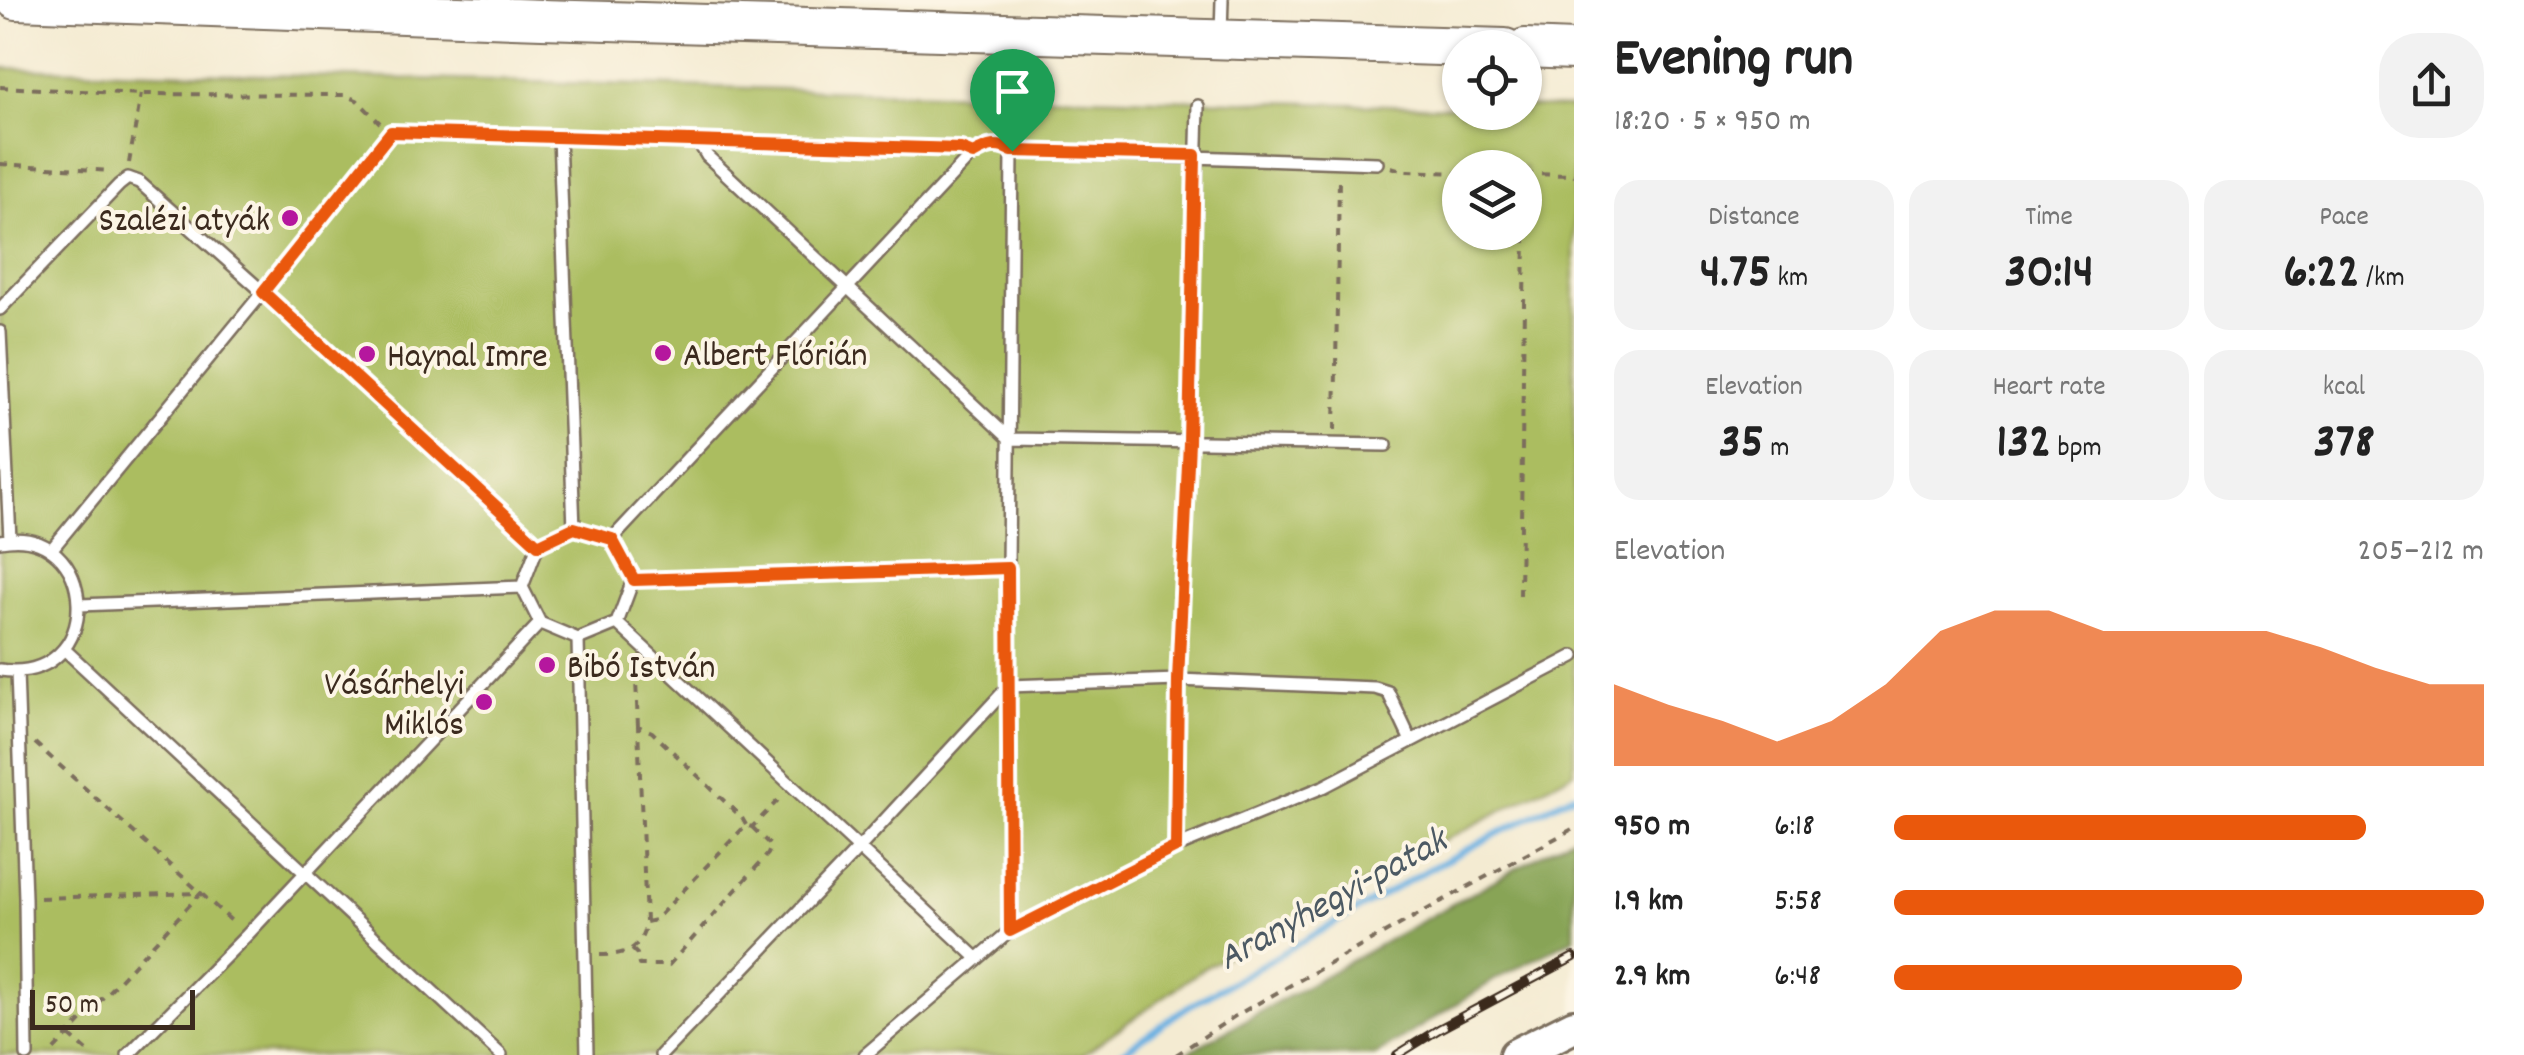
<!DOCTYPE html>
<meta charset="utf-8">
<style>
body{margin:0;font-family:Dekko,sans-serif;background:#f2f2f2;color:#222;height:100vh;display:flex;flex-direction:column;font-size:38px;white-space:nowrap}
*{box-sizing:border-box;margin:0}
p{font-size:32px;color:#767676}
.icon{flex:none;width:55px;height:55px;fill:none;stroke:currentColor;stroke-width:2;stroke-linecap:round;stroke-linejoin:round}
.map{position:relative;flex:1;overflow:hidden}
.sheet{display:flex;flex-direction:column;background:#fff;width:950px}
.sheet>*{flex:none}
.fabs{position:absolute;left:1442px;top:30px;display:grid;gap:20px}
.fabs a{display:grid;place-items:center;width:100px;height:100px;border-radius:50%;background:#fff;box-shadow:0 2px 8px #0004;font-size:50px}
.scale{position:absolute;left:30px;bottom:25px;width:165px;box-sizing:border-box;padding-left:10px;border:5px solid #3b2a1e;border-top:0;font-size:28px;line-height:35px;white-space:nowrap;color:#3b2a1e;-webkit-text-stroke:8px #fcf5e5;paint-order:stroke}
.pin{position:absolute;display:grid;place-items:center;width:85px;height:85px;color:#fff;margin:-102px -42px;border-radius:50% 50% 50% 0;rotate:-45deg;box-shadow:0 0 10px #0007}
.pin .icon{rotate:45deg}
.round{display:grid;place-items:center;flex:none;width:105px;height:105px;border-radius:40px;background:#f2f2f2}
.headline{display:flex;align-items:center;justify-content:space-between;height:170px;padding:0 40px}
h1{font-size:55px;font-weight:800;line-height:75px}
.figures{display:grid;grid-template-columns:repeat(3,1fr);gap:15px;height:170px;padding:10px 40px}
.figures div{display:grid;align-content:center;border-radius:25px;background:#f2f2f2;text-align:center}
.figures b{font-size:50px;font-weight:800}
.figures small{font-size:28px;font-weight:400}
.figures p{font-size:28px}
.chart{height:280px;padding:20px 40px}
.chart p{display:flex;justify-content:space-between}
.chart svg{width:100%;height:180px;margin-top:10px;fill:#ea580c;opacity:.7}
ul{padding:0 40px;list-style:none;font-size:32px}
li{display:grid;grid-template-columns:160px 120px 1fr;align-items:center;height:75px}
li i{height:25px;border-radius:12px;background:#ea580c}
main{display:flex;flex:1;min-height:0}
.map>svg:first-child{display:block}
</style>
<main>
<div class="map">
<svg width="1574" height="1055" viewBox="0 0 1574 1055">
<rect width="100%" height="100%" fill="#fcf5e5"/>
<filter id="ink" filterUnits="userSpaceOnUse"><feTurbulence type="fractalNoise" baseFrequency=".01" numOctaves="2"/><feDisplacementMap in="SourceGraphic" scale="20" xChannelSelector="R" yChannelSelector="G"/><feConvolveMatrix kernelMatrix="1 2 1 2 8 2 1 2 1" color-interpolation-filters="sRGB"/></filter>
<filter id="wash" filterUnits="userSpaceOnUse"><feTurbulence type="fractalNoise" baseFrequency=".0048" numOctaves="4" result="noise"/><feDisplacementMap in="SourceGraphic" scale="40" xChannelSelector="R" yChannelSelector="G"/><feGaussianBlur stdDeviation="2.25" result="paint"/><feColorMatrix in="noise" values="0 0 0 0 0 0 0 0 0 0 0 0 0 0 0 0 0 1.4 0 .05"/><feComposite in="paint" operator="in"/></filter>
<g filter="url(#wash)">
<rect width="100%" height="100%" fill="#f4ebd2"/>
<path fill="#abbd60" stroke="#73743f" stroke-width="2.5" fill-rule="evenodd" d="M0 68 1460 107V112H1525V107L1574 108V772L1204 968 1082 1055H0ZM1460 168H1525V232H1460Z"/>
<path fill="#88a456" stroke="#62673a" stroke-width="2.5" d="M1574 836V938L1496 979 1376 1055H1183Z"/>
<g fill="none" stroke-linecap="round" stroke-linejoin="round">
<path stroke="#6cb1e2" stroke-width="6" d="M1118 1055 1181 1011 1429 869 1574 794"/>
</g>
</g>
<g filter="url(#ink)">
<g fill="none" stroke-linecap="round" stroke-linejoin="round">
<g stroke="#7c6e5d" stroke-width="16">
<path id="lane" d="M1221 34 1222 0
M559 137 574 528
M698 141 707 156 1010 439 1386 445
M0 309 119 185 128 178 139 182 263 292 538 545
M0 332 10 539
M574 528 612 539 633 580 617 623 578 639 540 623 522 587 538 545Z
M612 539 973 153
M0 541C100 522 108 685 0 670
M51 550 263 292 391 132 961 149 973 153C987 146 997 142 1012 151L1377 163
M633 580 1008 568
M80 605 522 587
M617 623 977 958
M578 639 587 1055
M64 649 501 1055
M17 672 25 898 27 1055
M1176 847 1178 680 1189 442 1198 106
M1010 931 1008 568 1012 151
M128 1055 247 935 540 623
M661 1055 859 848 1009 686 1178 680 1375 688 1388 692 1411 741
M865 1055 1010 931 1176 847 1323 787 1574 656"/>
</g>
<g stroke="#7c6e5d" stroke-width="38">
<path id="secondary" d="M1516 1055 1574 1026"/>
</g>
<g stroke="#7c6e5d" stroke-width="42">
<path id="primary" d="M16 0 542 19 1505 48
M1525 48 1574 50"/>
</g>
<path stroke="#7c6e5d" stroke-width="4" stroke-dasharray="8 8" stroke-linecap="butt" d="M0 87 141 94 344 95 357 100 380 123
M129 163 141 94
M0 164 110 171
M1391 167 1405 171 1460 173
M1525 174 1574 175
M1525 208V174
M1335 430 1339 179
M1520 595 1525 232
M638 726 636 680 646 671
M35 743 236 925
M40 898 201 893 49 1055
M646 922 638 726 652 732 742 818 746 825
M632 949 637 954 639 965H669L768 854 771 846 752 827
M600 955C625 955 642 950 646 922L655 920 746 825 752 827 782 796
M69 1035 92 1055
M1176 1055 1235 1016 1574 828"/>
<use href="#lane" stroke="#fff" stroke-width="11"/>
<use href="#secondary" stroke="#fff" stroke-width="32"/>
<use href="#primary" stroke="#fff" stroke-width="38"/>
<g stroke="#3b2a1e" stroke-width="10">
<path id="rail" d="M1397 1055 1439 1029 1574 957"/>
</g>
<use href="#rail" stroke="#fcf5e5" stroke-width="6" stroke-dasharray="19" stroke-linecap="butt"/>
</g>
</g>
<g fill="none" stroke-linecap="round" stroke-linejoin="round" filter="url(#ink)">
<g stroke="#fff" stroke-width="20">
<path id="route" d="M391 132 961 149 973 154C987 146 997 142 1012 151L1195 155 1189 442 1178 680 1176 847 1010 931 1008 568 634 580 612 539 574 528 538 545 263 292Z"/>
</g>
<use href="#route" stroke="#ea580c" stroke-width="12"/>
</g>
<g fill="#b5179e" stroke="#fcf5e5" stroke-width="4">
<circle cx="290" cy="218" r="10"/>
<circle cx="663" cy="353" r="10"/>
<circle cx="367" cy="354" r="10"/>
<circle cx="547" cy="665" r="10"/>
<circle cx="484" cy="702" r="10"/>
</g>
<g text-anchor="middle" stroke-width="8" stroke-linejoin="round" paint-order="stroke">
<g font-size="35" fill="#3b2a1e" stroke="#fcf5e5" text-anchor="start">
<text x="270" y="230" text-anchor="end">Szalézi atyák</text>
<text x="683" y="365">Albert Flórián</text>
<text x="387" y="366">Haynal Imre</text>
<text x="567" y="677">Bibó István</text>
<text x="464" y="694" text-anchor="end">Vásárhelyi<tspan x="464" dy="40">Miklós</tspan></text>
</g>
<g font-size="38" font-style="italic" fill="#4c5963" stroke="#fcf5e5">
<text transform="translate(1331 897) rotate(-29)" y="13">Aranyhegyi-patak</text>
</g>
</g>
</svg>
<div class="fabs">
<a><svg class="icon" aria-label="locate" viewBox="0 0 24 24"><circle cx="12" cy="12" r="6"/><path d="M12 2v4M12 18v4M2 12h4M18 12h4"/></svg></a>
<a><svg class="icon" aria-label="layers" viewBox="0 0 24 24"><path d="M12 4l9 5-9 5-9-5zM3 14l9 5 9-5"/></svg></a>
</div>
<div class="scale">50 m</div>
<div class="pin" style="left:1012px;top:151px;background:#1e9e55"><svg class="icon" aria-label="arrive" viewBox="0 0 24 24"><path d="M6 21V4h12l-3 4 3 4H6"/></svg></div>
</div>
<section class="sheet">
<div class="headline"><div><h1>Evening run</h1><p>18:20 · 5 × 950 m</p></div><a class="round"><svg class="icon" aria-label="share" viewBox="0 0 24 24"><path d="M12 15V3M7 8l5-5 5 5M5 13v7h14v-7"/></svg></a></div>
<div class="figures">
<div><p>Distance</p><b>4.75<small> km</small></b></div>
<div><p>Time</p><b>30:14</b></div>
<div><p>Pace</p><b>6:22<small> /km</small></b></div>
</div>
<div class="figures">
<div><p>Elevation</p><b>35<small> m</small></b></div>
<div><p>Heart rate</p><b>132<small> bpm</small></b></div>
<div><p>kcal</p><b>378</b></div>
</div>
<div class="chart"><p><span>Elevation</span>205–212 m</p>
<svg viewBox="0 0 160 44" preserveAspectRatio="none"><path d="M0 44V24L10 29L20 33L30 38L40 33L50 24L60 11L70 6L80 6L90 11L100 11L110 11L120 11L130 15L140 20L150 24L160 24V44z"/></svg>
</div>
<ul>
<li><b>950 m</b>6:18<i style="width:80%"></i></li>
<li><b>1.9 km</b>5:58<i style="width:100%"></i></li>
<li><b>2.9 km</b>6:48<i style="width:59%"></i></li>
</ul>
</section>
</main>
